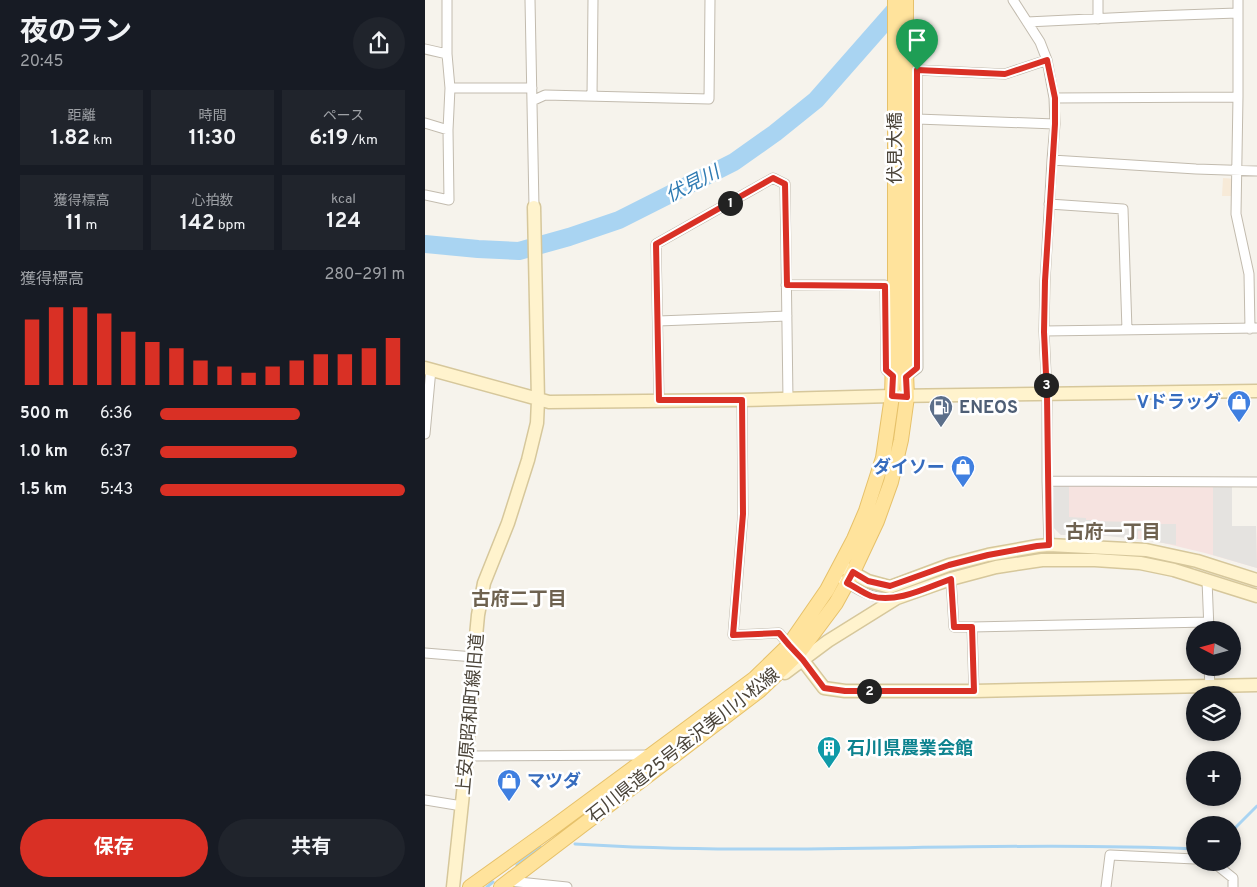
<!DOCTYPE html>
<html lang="ja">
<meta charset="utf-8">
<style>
body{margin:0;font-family:Overpass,"Noto Sans JP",sans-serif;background:#20242c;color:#f1f3f6;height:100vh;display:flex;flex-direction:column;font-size:19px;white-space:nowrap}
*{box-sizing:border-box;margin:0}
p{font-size:16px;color:#9ea1a6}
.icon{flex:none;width:28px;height:28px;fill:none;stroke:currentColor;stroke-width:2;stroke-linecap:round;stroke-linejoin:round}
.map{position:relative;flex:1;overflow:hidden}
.panel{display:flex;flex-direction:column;background:#171b24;width:425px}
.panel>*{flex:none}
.needle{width:32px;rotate:276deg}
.buttons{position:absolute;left:761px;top:621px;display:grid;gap:10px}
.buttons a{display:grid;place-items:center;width:55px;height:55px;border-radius:50%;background:#171b24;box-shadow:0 2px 8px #0003;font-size:25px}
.pin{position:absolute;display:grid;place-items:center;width:42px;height:42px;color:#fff;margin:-51px -21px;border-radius:50% 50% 50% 0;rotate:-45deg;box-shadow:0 0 5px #0007}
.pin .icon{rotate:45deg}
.km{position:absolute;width:25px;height:25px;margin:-12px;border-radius:50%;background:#222;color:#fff;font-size:14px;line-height:25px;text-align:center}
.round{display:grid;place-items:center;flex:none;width:52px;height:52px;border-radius:26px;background:#20242c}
.headline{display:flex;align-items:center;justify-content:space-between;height:85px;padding:0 20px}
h1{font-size:28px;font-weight:700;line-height:38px}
.stats{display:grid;grid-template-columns:repeat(3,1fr);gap:8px;height:85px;padding:5px 20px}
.stats div{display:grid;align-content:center;border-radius:0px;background:#20242c;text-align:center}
.stats b{font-size:21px;font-weight:700}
.stats small{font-size:14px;font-weight:400}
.stats p{font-size:14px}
.chart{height:140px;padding:10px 20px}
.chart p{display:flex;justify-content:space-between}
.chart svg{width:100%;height:90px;margin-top:5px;stroke:#d93025;stroke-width:6}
.cta{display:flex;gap:10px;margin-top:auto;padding:10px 20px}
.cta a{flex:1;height:58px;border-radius:30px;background:#d93025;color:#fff;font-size:20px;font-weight:700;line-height:58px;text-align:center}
.cta a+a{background:#20242c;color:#f1f3f6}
ul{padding:0 20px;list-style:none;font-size:16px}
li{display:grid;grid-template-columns:80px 60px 1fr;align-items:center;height:38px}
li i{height:12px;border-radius:6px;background:#d93025}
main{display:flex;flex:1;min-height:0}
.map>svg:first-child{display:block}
</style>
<main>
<section class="panel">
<div class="headline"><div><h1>夜のラン</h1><p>20:45</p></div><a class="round"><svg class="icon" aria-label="share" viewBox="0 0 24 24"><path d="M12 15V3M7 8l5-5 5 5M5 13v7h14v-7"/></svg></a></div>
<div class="stats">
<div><p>距離</p><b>1.82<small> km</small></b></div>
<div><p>時間</p><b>11:30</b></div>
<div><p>ペース</p><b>6:19<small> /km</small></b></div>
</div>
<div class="stats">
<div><p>獲得標高</p><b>11<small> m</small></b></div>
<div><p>心拍数</p><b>142<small> bpm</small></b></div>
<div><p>kcal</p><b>124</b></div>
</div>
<div class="chart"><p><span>獲得標高</span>280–291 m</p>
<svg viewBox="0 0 160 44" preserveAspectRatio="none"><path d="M5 44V12M15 44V6M25 44V6M35 44V9M45 44V18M55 44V23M65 44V26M75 44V32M85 44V35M95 44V38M105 44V35M115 44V32M125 44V29M135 44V29M145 44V26M155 44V21"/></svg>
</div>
<ul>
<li><b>500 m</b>6:36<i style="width:57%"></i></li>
<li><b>1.0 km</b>6:37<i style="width:56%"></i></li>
<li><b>1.5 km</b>5:43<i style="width:100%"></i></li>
</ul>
<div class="cta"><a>保存</a><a>共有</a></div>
</section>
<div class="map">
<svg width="832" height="887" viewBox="0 0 832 887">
<rect width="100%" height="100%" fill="#f6f3ec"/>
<path fill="#f7ead8" d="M798 178 811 179V196H797Z"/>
<path fill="#f6e3e0" d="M631 485 807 486V526H831L832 568 780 553 730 541 679 535H636L628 527 627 489Z"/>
<path fill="#e5e3e0" d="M631 485H644V517L661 518V520H667V521L710 522V524H751V545L725 541 726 531H713V539L660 534 636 535 628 527 627 489Z
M788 486H807V526H831L832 568 788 555Z"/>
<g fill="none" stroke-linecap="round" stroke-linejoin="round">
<path stroke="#a9d4f2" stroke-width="3" d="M808 830 832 806
M150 844C356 857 563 840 770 849
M92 865 115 847
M62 887 68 882"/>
<path stroke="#a9d4f2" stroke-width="18" d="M0 244 53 249 94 251 144 237 194 220 309 162 350 133 391 100 471 9 477 0"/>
<g stroke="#c2bbae" stroke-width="11">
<path id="street" d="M105 0 109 207
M588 0 615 42 622 60 629 98 630 124 627 160 771 169 832 171
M673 0V19
M813 0V97L811 214 824 274 825 329
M602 22 727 16 812 13
M0 49 22 54
M25 88H107
M167 96 168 0
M629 98 813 97
M107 101 120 95 284 99 285 0
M492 119 630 124
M0 123 23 130
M0 195 24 200 23 130 25 88 22 54V0
M624 204 698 209 702 330
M361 285H460L461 370 468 376
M233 321 362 316
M619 331 832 328
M481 377 493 368 492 70 580 74 622 60
M234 400 231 244 348 178 360 184 363 399
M317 400 318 514 308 635 354 633 364 645
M0 434 6 369
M622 481V395L619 331 620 281 627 160
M624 545 622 481 832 482
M526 579 529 627H547
M782 580 784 630
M418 581C440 593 446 599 471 598
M0 653 49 657
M784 668 785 686
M549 691 547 627 783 622
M42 756 226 755
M0 800 37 806
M788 862 808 878V887
M84 881 142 887
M681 887 685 855 770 859"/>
</g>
<g stroke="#d6c79b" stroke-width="15">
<path id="secondary" d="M0 368 124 402 317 400 467 396 832 391
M416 566 443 581 465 587 524 565 563 555 613 546 624 545 721 550 772 561 832 580
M373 654 399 688 420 691H549L832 685
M360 673 403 641 472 598 526 579 571 567 617 560H670L715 563 749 570 832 596
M28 887 42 756 49 657 53 615 59 583 83 523 103 460 112 423 113 400 109 207"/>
</g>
<g stroke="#e6c16a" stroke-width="16">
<path id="primary" d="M45 887 130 826 329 679 364 645 402 590 429 539 441 511 458 458 467 396 470 286V0
M76 887 334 691 373 654 411 603 428 572 452 521 466 482 476 440 482 397 480 349 481 0"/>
</g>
<use href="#street" stroke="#fff" stroke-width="9"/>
<use href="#secondary" stroke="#fff3cd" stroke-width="12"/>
<use href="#primary" stroke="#ffe39c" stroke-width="14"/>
</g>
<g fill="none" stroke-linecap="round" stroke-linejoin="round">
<g stroke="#fff" stroke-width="10">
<path id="route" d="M622 60 630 98V124L620 281 619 332 622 395 624 545 612 546 563 555 524 565 465 586 443 581 428 572 422 583C430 587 438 593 446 596 471 604 503 587 526 579L529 627H547L549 691H420L399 688 378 660 364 645 354 633 308 635 318 514 317 400H234L231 244 348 178 360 184 362 285 460 286 461 370 468 376 467 396 482 397 481 377 492 368V70L580 74Z"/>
</g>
<use href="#route" stroke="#d93025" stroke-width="6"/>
</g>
<defs>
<g id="shop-pin" transform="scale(1.25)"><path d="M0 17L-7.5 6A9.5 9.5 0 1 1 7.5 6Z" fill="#3f7fe0" stroke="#fff"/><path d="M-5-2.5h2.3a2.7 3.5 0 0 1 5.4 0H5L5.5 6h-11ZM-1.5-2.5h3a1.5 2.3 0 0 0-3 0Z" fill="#fff"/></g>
<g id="fuel-pin" transform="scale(1.25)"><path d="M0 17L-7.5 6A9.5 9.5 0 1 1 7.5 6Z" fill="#5c6f8a" stroke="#fff"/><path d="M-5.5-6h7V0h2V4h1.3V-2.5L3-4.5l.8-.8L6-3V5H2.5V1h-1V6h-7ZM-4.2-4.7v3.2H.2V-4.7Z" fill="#fff"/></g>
<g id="building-pin" transform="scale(1.25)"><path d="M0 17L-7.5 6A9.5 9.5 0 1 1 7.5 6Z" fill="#0f9aa8" stroke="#fff"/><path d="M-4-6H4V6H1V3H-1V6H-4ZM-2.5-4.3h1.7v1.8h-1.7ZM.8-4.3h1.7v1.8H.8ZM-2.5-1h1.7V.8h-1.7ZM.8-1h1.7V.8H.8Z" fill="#fff"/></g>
</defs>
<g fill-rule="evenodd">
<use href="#shop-pin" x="814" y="402"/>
<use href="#fuel-pin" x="516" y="407"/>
<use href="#shop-pin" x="538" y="467"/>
<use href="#building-pin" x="404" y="748"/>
<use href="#shop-pin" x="84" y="781"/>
</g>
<g text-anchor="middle" stroke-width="5" stroke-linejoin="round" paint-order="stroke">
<g font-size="18" fill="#4b4439" stroke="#fff">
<text transform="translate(470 148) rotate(-90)" y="6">伏見大橋</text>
<text transform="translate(45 714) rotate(-85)" y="6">上安原昭和町線旧道</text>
<text transform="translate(258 745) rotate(-38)" y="6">石川県道25号金沢美川小松線</text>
</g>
<g font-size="18" font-weight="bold" fill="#366cbe" stroke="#fff" text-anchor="end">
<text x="796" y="408">Vドラッグ</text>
<text x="520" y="473">ダイソー</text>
<text x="102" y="787" text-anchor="start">マツダ</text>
</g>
<g font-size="18" font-weight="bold" fill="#4e5e75" stroke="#fff" text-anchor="start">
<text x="534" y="413">ENEOS</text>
</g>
<g font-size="18" font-weight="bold" fill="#0d838f" stroke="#fff" text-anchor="start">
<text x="422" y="754">石川県農業会館</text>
</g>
<g font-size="19" font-style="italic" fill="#2e7ab2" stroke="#fff">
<text transform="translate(267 183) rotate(-27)" y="7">伏見川</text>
</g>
<g font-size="19" font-weight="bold" fill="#6e6250" stroke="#fff">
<text x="688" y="538">古府一丁目</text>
<text x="94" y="605">古府二丁目</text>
</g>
</g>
</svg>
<div class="buttons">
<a><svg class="needle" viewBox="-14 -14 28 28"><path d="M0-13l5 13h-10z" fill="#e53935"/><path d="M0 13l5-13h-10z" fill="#9ea1a6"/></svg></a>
<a><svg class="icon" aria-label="layers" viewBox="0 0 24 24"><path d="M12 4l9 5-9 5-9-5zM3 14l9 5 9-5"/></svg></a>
<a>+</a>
<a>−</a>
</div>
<div class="pin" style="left:492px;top:70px;background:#1e9e55"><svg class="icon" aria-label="arrive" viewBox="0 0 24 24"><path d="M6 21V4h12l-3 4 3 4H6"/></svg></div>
<b class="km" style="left:305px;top:203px">1</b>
<b class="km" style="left:444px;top:691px">2</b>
<b class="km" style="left:621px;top:385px">3</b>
</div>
</main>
